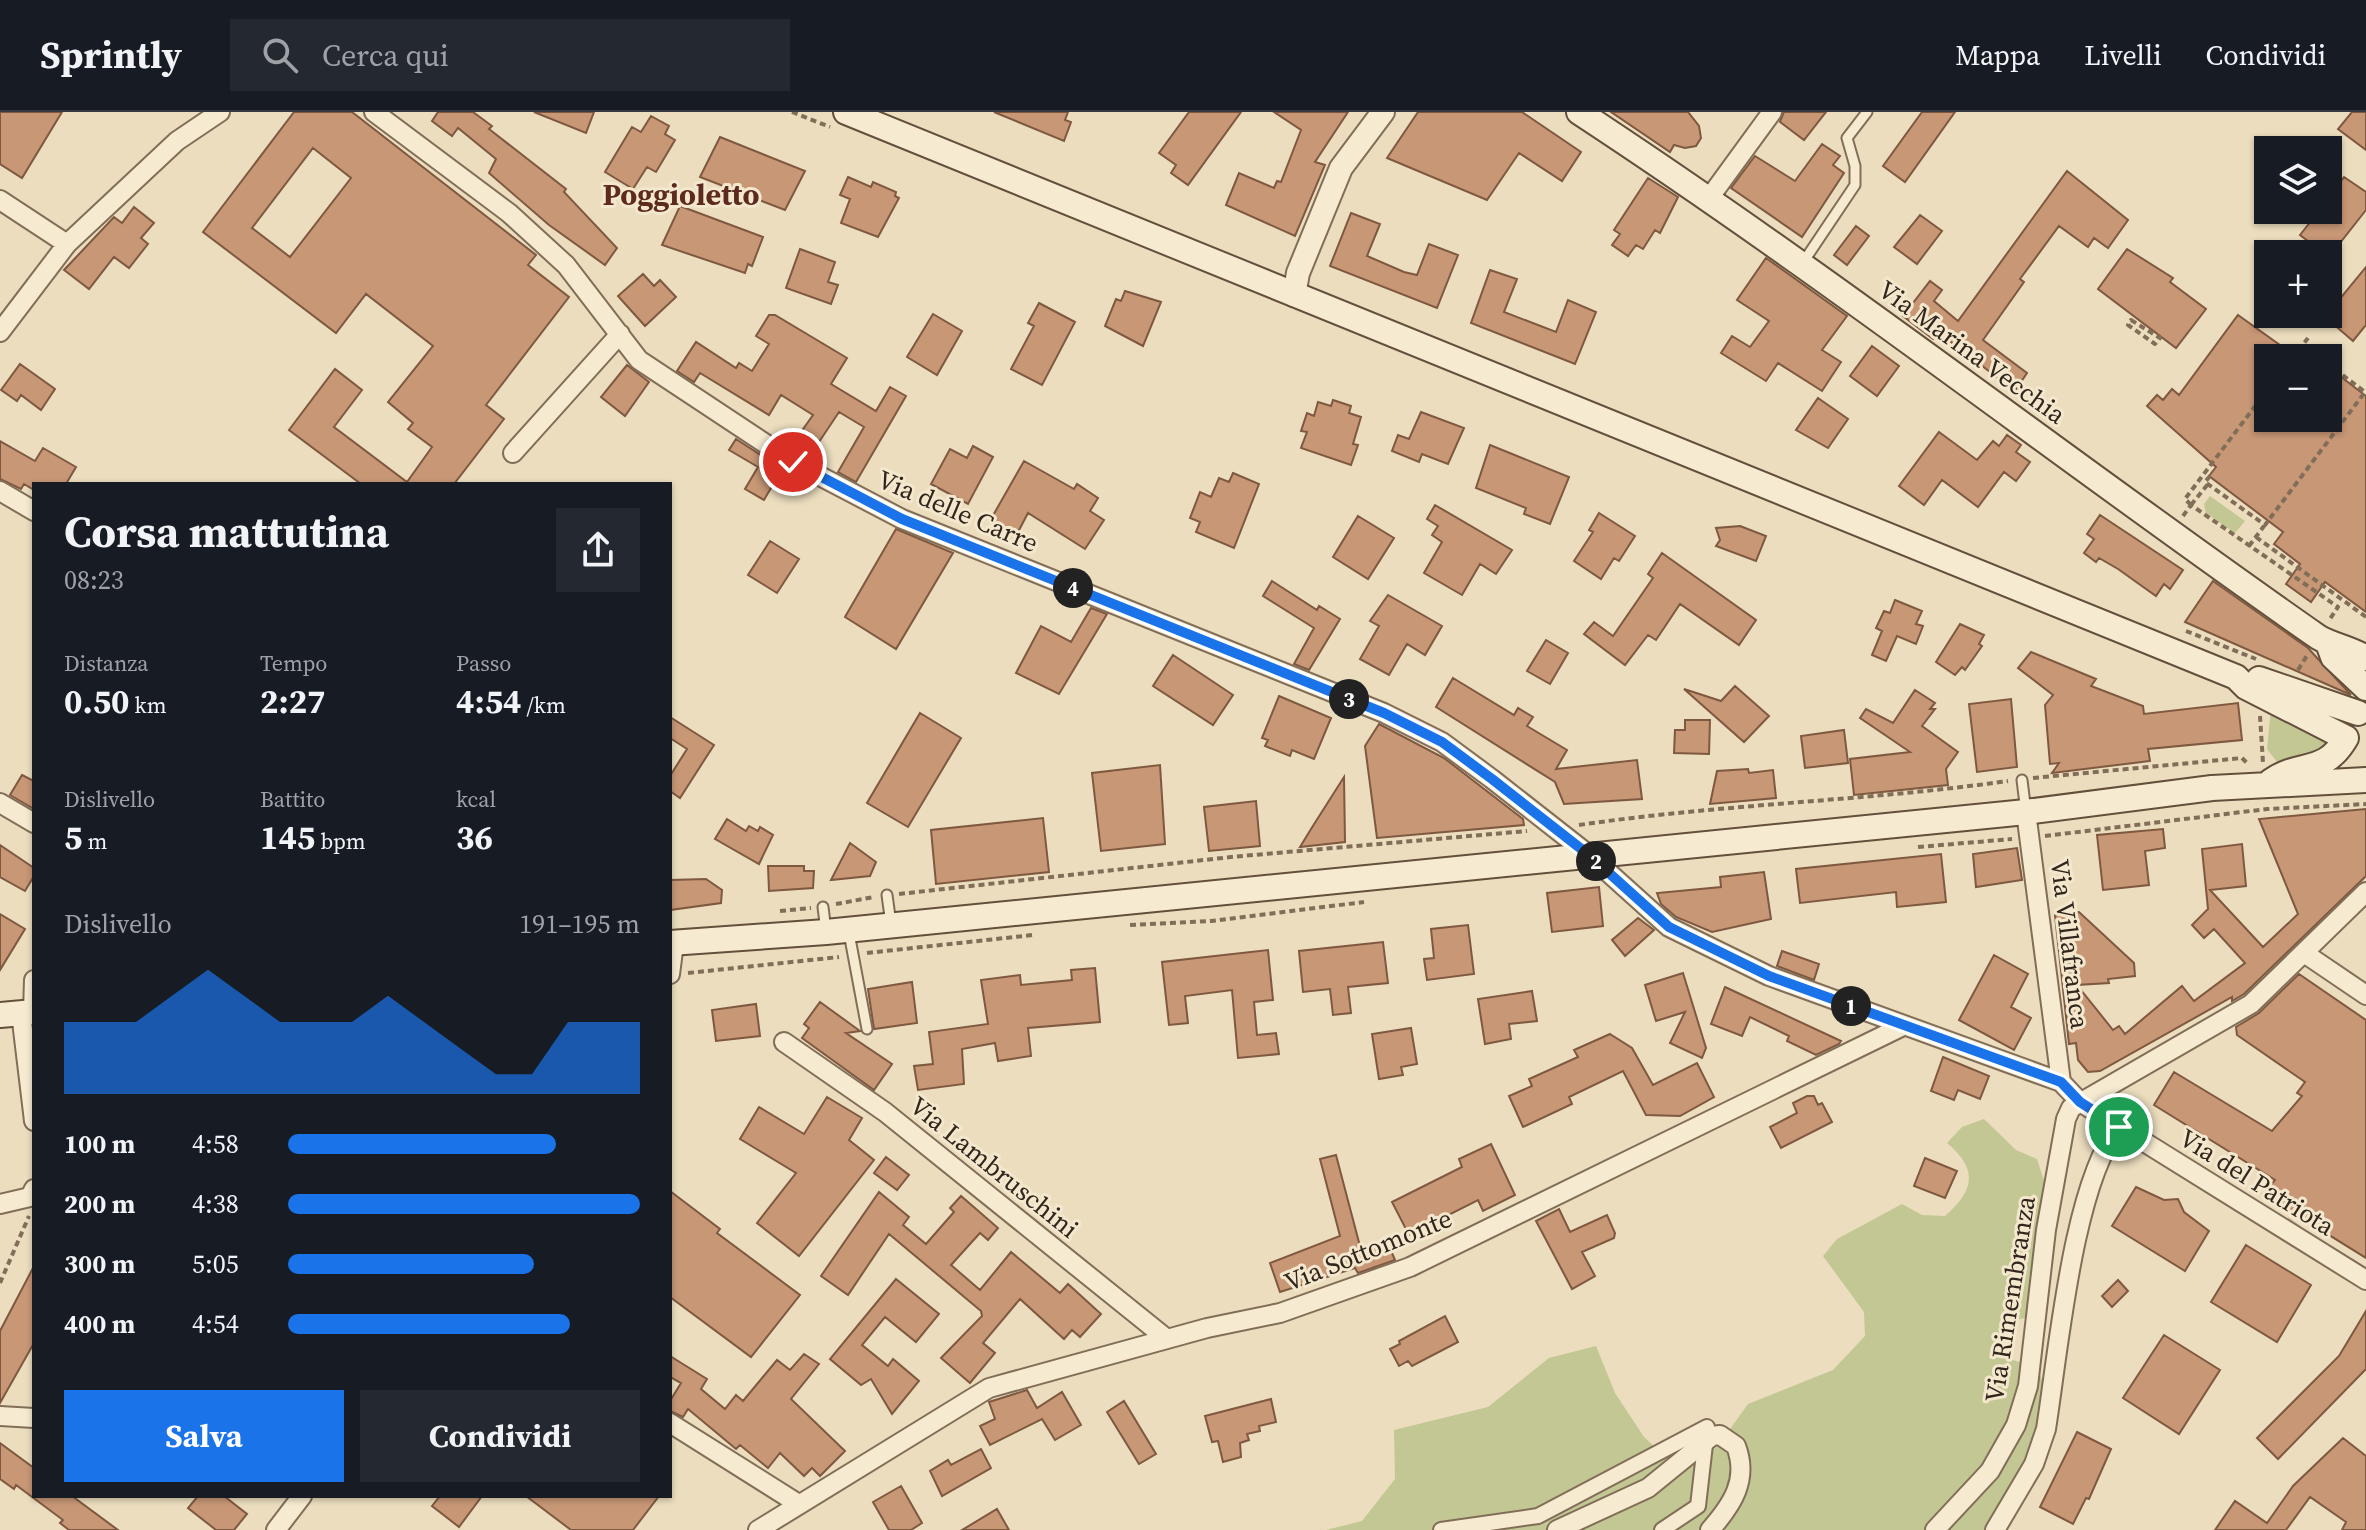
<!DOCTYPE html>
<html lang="it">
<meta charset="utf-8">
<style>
body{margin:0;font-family:"Source Serif 4",serif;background:#242831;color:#f1f3f6;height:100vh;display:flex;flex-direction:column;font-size:30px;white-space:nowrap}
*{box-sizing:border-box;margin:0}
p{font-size:26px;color:#9ea1a6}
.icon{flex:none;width:44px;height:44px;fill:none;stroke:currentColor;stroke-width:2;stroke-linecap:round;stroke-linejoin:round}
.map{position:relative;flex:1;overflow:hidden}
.details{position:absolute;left:32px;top:370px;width:640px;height:1016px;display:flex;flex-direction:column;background:#171b24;border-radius:0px;box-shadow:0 2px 6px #0004}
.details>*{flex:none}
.fabs{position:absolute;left:2254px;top:24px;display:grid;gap:16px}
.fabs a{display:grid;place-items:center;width:88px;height:88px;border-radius:0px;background:#171b24;box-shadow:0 2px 6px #0004;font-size:40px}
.pin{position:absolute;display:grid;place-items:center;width:68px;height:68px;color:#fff;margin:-34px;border:4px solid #fff;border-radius:50%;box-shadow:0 2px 8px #0007}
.km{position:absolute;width:40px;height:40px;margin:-20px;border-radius:50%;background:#222;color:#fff;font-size:22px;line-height:40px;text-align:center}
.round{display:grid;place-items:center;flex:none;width:84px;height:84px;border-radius:0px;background:#242831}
.head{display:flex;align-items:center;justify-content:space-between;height:136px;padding:0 32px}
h1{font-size:44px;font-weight:700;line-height:60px}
.figures{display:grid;grid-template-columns:repeat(3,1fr);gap:12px;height:136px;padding:8px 32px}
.figures div{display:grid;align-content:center}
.figures b{font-size:34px;font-weight:700}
.figures small{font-size:22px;font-weight:400}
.figures p{font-size:22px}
.chart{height:224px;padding:16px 32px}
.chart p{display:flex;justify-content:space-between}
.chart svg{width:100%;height:144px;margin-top:8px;fill:#1a73e8;opacity:.7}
.action{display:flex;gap:16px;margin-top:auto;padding:16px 32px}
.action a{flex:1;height:92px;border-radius:0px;background:#1a73e8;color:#fff;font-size:32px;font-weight:700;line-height:92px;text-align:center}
.action a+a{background:#242831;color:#f1f3f6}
ul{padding:0 32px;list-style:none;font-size:26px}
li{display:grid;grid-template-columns:128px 96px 1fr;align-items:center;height:60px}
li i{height:20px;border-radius:10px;background:#1a73e8}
header{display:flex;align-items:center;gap:48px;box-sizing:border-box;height:112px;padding:0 40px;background:#171b24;border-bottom:2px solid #363941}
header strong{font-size:38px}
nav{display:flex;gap:44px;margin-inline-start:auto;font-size:28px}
.search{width:560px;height:72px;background:#242831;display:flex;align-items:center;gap:20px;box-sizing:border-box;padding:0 28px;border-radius:0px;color:#9ea1a6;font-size:30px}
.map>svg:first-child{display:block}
</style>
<header>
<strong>Sprintly</strong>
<div class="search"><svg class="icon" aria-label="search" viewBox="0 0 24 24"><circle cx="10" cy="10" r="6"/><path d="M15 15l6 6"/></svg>Cerca qui</div>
<nav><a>Mappa</a><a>Livelli</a><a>Condividi</a></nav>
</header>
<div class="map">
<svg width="2366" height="1418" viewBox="0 0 2366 1418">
<rect width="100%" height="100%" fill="#ebddbe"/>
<path fill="#c2c793" d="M2210 384 2245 409 2235 421 2206 401 2204 392Z
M2271 596 2328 626 2331 636 2280 654 2267 637Z
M1984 1007 2016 1038 2037 1047 2044 1069 2026 1206 2002 1210 2001 1228 2010 1247 2037 1256C2063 1300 2008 1379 1986 1418H1326L1362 1409 1395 1367 1394 1318 1488 1295 1549 1246 1596 1234 1615 1281 1644 1325 1682 1361 1718 1334 1748 1292 1833 1258 1865 1224 1864 1200 1823 1144 1837 1127 1902 1092 1922 1103 1945 1104C1975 1078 1978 1057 1947 1031L1962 1015Z"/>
<path fill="#c79776" stroke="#7f5840" stroke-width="2" fill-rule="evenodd" d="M0 0H62L22 66 0 52Z
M294 0H352L536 143 528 153 569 185 486 293 504 307 454 372H361L289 318 335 257 362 278 334 315 407 370 432 335 408 317 413 311 388 290 433 234 366 182 336 221 203 120ZM313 36 351 66 290 145 252 116Z
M438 0H473L492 14 489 17 566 77 564 80 617 136 605 153 549 113 489 61 496 47 458 16 452 24 432 9Z
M534 0H594L586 21Z
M994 0H1068L1065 8 1071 10 1064 29Z
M1189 0H1241L1188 73 1171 61 1176 53 1159 41Z
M1274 0H1348L1315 50 1325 53 1295 124 1226 93 1239 61 1274 76 1277 69 1281 70 1301 18Z
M1418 0H1522L1581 40 1562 69 1519 41 1487 88 1387 46Z
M1611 0H1688L1699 14 1701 26 1696 34 1685 36 1674 33 1670 40Z
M1784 0H1826L1804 28 1780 10Z
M1922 0H1955L1905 70 1883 54Z
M2352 0H2366V38L2338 17Z
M651 4 669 14 665 22 675 28 656 60 647 55 633 77 605 60 632 15 641 20Z
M720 25 805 59 785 98 700 65Z
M1822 32 1840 44 1833 53 1844 61 1802 125 1731 76 1755 44 1795 69Z
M2067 59 2128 108 2108 136 2094 126 2088 135 2059 114 2020 167 2024 170 1983 228 2027 261 2015 279 1939 221 1933 227 1903 204 1930 169 1942 178 1934 189 1958 209Z
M848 65 871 75 873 70 896 80 895 84 899 86 878 125 841 111 850 87 840 83Z
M2344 65 2366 80V98L2329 145 2300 123 2311 109 2297 98H2328V87Z
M1648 66 1678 85 1660 121 1655 118 1643 137 1636 133 1628 144 1612 133 1620 122 1614 118Z
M680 94 763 125 752 154 748 152 745 161 662 133Z
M134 95 154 111 141 126 148 132 129 156 114 145 89 177 64 158 114 105 122 111Z
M1351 101 1380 112 1367 144 1404 160 1417 163 1429 132 1458 143 1437 196 1330 154Z
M1920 103 1942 119 1917 152 1894 135Z
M1856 114 1869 124 1847 153 1834 143Z
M800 137 835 150 828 170 838 173 831 192 786 176Z
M2127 137 2173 166 2170 170 2206 197 2176 236 2098 177Z
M1766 146 1847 204 1822 238 1841 250 1822 279 1778 251 1766 269 1721 241 1732 224 1750 235 1769 209 1737 188Z
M2366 155V213L2353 229 2325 205Z
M1490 158 1517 167 1504 200 1556 220 1568 188 1596 200 1575 252 1471 211Z
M643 162 654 174 660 168 676 185 645 214 618 184Z
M1125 179 1161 190 1143 234 1105 214 1116 187 1121 189Z
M1039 191 1075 210 1042 273 1011 257 1034 214 1028 211Z
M933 202 962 219 937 263 907 245Z
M769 203H775L847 246 831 272 876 299 890 275 906 284 856 370 838 360 864 315 839 300 809 345 791 334 813 303 781 283 769 303 700 261 694 270 677 259 696 230 736 256 739 251 752 259 769 232 756 224Z
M2238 203 2298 246H2268V306H2328V255L2366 284V500L2325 470 2311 490 2286 472 2300 452 2274 432 2283 420 2209 364 2216 355 2147 294 2157 283 2163 288 2172 277 2179 283Z
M1872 234 1899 254 1877 284 1850 264Z
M20 252 55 277 41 298 21 283 17 289 1 278Z
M627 253 649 270 625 304 601 285Z
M1818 286 1848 307 1828 336 1796 318Z
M1333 288 1351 294 1349 301 1361 305 1353 332 1358 333 1351 353 1301 336 1307 320 1301 319 1307 301 1314 304 1318 290 1331 294Z
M1421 300 1464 316 1448 352 1422 342 1419 350 1392 339 1398 323 1409 327Z
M1939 320 1977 348 1993 329 1999 334 2007 323 2021 333 2016 340 2030 350 2016 369 2004 360 1978 395 1942 368 1924 393 1899 374Z
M736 327 782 357 764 388 745 377 758 355 729 338Z
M0 329 35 349 43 336 76 355 66 372H34V378L24 372 21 377 0 367Z
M1490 333 1569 365 1550 412 1524 402 1526 396 1476 376Z
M973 334 993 345 968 392 931 372 950 337 967 346Z
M1024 349 1074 377 1077 372 1098 386 1090 399 1104 408 1085 437 1028 401 1017 422 991 407Z
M1233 361 1259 372 1234 436 1196 420 1200 410 1190 406 1200 380 1211 385 1219 366 1229 370Z
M1435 393 1512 438 1496 462 1480 452 1462 483 1424 461 1442 430 1432 423 1438 414 1427 407Z
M1599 401 1635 424 1619 449 1614 446 1601 467 1574 449 1593 420 1589 418Z
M2100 403 2183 458 2170 477 2164 472 2156 484 2118 457 2099 446 2096 450 2084 441 2094 427 2087 422Z
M1358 404 1394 426 1368 467 1333 445Z
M1740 414 1766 424 1756 449 1716 434 1720 428 1716 416Z
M896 417 953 441 896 537 845 505Z
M770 429 799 447 777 481 748 463Z
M1662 441 1756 508 1739 533 1680 492 1656 528 1648 523 1625 553 1584 522 1594 510 1613 524 1653 466 1648 462Z
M1272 469 1317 498 1319 494 1340 507 1309 558 1294 552 1314 516 1263 484Z
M2213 469 2308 536 2351 583 2185 510Z
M1388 483 1442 514 1425 543 1407 532 1389 563 1360 547 1379 514 1370 509Z
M1895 488 1922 499 1916 512 1923 514 1916 532 1897 524 1886 549 1872 543 1882 519 1876 516 1884 499 1890 501Z
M1091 496 1107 502 1059 582 1016 561 1041 514 1071 530Z
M1960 512 1984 523 1979 532 1982 534 1965 558 1962 555 1955 563 1936 550Z
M1546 528 1568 541 1550 572 1527 559Z
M2031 540 2096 567 2091 574 2143 594 2144 602 2238 591 2242 628 2148 637 2150 649 2052 661 2059 651 2050 652 2045 593 2053 583 2018 556Z
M1173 543 1233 583 1213 613 1153 574Z
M1453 566 1514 603 1518 596 1533 605 1527 614 1567 638 1556 657 1637 648 1642 687 1564 692 1555 670 1436 595Z
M1735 574 1769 604 1744 630 1684 577 1721 589Z
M1915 578 1935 591 1930 597H1935L1922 614 1958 640 1946 657 1948 673 1854 683 1850 647 1910 640 1860 606 1866 597 1893 611Z
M1279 584 1331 606 1314 647 1292 638 1290 644 1265 634 1268 628 1262 626Z
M2011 587 2017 655 1977 660 1969 592Z
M920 601 961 626 908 715 867 691Z
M670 605 714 633 680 686 670 679V664L687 637 670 626Z
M1685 608H1710L1709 642 1674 641 1675 618H1685Z
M1379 612 1444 646 1523 707 1524 713 1377 726 1365 634Z
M1844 618 1848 651 1805 656 1801 624Z
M1160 653 1165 732 1101 739 1092 661Z
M1748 657 1749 661 1773 658 1776 686 1710 692 1717 659Z
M22 663 34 669V697L10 683Z
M1344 665 1345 730 1300 735 1311 717Z
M1256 689 1260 734 1209 739 1204 695Z
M2366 697V764L2244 882 2232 889V885L2100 959 2088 960 2078 948 2076 931 2069 932 2055 803 2079 800 2134 851 2135 864 2108 867 2109 871 2077 873 2113 918 2119 914 2125 922 2182 874 2194 889 2245 851 2214 817 2204 826 2192 813 2208 797 2202 737 2242 732 2246 774 2210 778 2263 835 2298 802 2259 707Z
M1043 706 1049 760 936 772 931 718Z
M727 707 746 719 749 714 758 719 760 715 773 723 759 752 715 727Z
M2163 717 2165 736 2145 739 2149 773 2103 778 2097 723Z
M850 731 876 750 870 764 831 768Z
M0 733 34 756V764L25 779 0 765Z
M2017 736 2022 768 1976 775 1973 742Z
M1941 742 1946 790 1897 795 1896 780 1800 791 1796 757Z
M768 754H804V759H814L813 776 769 779Z
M1764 760 1771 807 1712 820 1676 805 1661 792 1657 781 1721 775 1720 765Z
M706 767 722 778 721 791 670 798V768Z
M1599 775 1603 814 1552 820 1547 781Z
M0 802 25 817 0 858Z
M1638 806 1654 818 1625 844 1612 828Z
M1468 813 1474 862 1427 868 1424 847 1434 846 1431 817Z
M1383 830 1388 871 1348 875 1351 901 1333 903 1330 877 1303 880 1299 839Z
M1268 838 1273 888 1254 890 1257 923 1276 921 1279 942 1238 946 1232 878 1185 884 1188 911 1169 913 1162 850Z
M1782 839 1819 852 1814 868 1777 854Z
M1994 843 2028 862 2011 895 2031 906 2014 938 1959 908Z
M1095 856 1100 910 1028 916 1031 944 998 949 995 931 962 937 964 972 918 978 914 954 933 952 929 920 988 912 981 868 1020 863 1021 873 1072 868 1071 858Z
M1683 861 1706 936 1702 946 1670 931 1685 900 1656 909 1645 873Z
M2299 862 2366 908V1146L2263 1082 2275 1068 2154 993 2174 960 2272 1019 2302 984 2297 981 2305 970 2237 923 2236 915 2259 901Z
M912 870 917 911 874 917 868 877Z
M1725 875 1841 929 1839 932 1816 943 1787 929 1789 924 1750 905 1742 924 1711 912Z
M1532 879 1537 909 1509 912 1511 927 1485 932 1478 887Z
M820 890 860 919 846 921 892 952 874 978 802 926 809 916 804 912Z
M756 892 760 924 716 929 712 898Z
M1411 916 1417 952 1401 955 1403 963 1379 967 1372 922Z
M1610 922 1632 936 1653 973 1697 951 1714 985 1680 1004 1646 1003 1623 959 1569 985 1572 992 1523 1015 1509 984 1532 974 1529 967 1578 945 1574 938Z
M1943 945 1989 964 1980 987 1958 978 1954 988 1931 979Z
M1807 984H1814L1818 993 1822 991 1832 1010 1781 1036 1770 1015 1797 1001 1793 991Z
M827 985 862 1006 849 1028 874 1048 799 1144 757 1111 796 1061 740 1027 759 995 804 1022Z
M1491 1032 1515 1083 1483 1099 1478 1088 1409 1123 1392 1090 1462 1055 1459 1047Z
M1336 1043 1361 1138 1386 1127 1395 1148 1358 1161 1355 1156 1280 1180 1270 1151 1340 1124 1320 1047Z
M886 1045 909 1063 897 1078 874 1061Z
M1925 1046 1957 1059 1945 1086 1914 1074Z
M2136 1075 2164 1088 2178 1087 2184 1100 2209 1119 2185 1159 2112 1114Z
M670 1079 720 1117 717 1121 800 1183 751 1245 670 1185Z
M879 1080 909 1105 903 1113 926 1132 954 1100 950 1096 961 1084 998 1116 988 1128 980 1121 951 1153 980 1178 1011 1140 1060 1181 1068 1172 1101 1202 1080 1225 1072 1218 1064 1227 1020 1187 983 1231 995 1241 970 1271 941 1246 982 1204 981 1199 889 1122 848 1183 821 1164Z
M1559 1097 1570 1120 1607 1103 1615 1121 1614 1126 1582 1140 1595 1164 1572 1177 1536 1109Z
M2246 1133 2311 1173 2277 1230 2211 1190Z
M34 1154V1231L0 1291V1219Z
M896 1167 939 1202 916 1230 885 1205 862 1233 888 1254 893 1247 919 1269 892 1302 871 1267 861 1273 830 1247Z
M2118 1168 2128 1179 2112 1195 2102 1184Z
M2366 1199V1257L2278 1347 2257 1326 2339 1244Z
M1445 1204 1458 1230 1412 1254 1408 1249 1399 1254 1390 1237 1400 1232 1399 1229Z
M2164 1223 2220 1258 2179 1322 2123 1286Z
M804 1242 819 1252 791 1287 845 1339 820 1364 812 1356 804 1364 780 1341 768 1356 740 1333 736 1337 688 1297 683 1305 670 1299V1289L681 1271 670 1265V1244L707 1267 701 1277 725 1297 736 1283 743 1289 777 1248 790 1258Z
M1027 1278 1037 1296 1062 1280 1081 1313 1055 1328 1042 1307 990 1333 980 1314 995 1307 989 1290Z
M1271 1287 1276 1310 1259 1314 1260 1319 1247 1322 1249 1328 1240 1331 1241 1345 1223 1350 1218 1329 1212 1330 1205 1304Z
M1124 1289 1156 1342 1139 1352 1107 1300Z
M2077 1320 2111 1337 2089 1387 2086 1386 2073 1412 2040 1395Z
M2343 1326 2366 1344V1418H2342L2346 1410 2310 1385 2286 1418H2215L2235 1389 2267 1411 2293 1374Z
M0 1331 34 1356V1384H72L118 1418H69L60 1411 63 1408 16 1373 14 1377 0 1367Z
M981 1337 991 1356 942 1384 930 1359 948 1348 951 1353Z
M901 1374 922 1411 911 1418H889L873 1390Z
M198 1384H224L247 1402 234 1418H216L188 1396Z
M440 1384H482L459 1415 432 1394Z
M526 1384H659L633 1418H571Z
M997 1397 1009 1418H962Z"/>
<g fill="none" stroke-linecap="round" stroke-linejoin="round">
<path stroke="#c6b89e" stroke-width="14" stroke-dasharray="14 7" stroke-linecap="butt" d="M2286 1121 2298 1104"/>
<g stroke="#826e58" stroke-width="13">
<path id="service" d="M1802 152 1855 73V54L1847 26 1867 0
M2022 668 2026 700
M887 783 891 812
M823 795 826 819
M849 821 867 917"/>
</g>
<g stroke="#826e58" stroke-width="18">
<path id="pedestrian" d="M1441 1418 1538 1404 1707 1315 1698 1394 1662 1418"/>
</g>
<g stroke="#826e58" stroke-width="22">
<path id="minor" d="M374 0 509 101 566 153 639 248 793 350 902 407 1384 601 1442 630 1492 667 1589 743 1669 815 1769 864 2061 970 2080 990 2366 1168
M1710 85 1772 0
M0 88 67 132
M0 220 67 132 177 29 220 0
M513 341 620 222
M0 379 34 399
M0 691 34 711
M2026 700 2061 970
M2304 841 2366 883
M670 862 674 831
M33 900 34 868
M21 901 34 1009
M784 930 885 1000 1167 1227
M0 1092 30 1085 34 1077
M0 1304 34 1306
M670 1311 797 1391
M276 1418 302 1384
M758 1418 989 1276 1207 1216 1280 1201 1410 1155 1903 914
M1557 1418 1648 1376 1712 1324 1720 1323 1736 1334C1749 1368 1732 1393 1710 1418
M1935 1418 1990 1359 2016 1313 2028 1274 2046 1118 2066 1007 2071 996 2251 892 2366 780
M1995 1418 2034 1352 2046 1317C2058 1242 2073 1071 2119 1015"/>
</g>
<g stroke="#826e58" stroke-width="26">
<path id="tertiary" d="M1294 183 1298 161 1341 56 1383 0"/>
</g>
<g stroke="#634f3c" stroke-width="28">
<path id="secondary" d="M846 0 2236 565 2246 575 2346 626
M1579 0C1832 166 2070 352 2318 525 2333 534 2350 536 2366 546
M2328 531 2333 545 2366 576
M2259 567 2358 601
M2271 669C2301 648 2324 664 2346 626
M670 831 826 820 2026 700 2212 676 2366 668
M0 903 34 900"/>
</g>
<path stroke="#826e58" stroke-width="4" stroke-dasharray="6 4" stroke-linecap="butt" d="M792 0 830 15
M2131 208 2160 226 2155 232 2128 213Z
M2305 238 2321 246
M2292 246 2308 226
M2210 364 2205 370 2265 413 2365 280 2328 252
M2191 393 2185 387 2268 277
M2191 393 2208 372
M2183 404 2191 393 2338 495 2330 507
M2256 425 2366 505
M2249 434 2264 414
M2186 519 2256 547
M2298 558 2308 542
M2260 604 2263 651
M2033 666 2242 646 2248 652
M1579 713C1722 692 1866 689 2008 669
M2045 724 2267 697 2366 692
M1918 735 2012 727
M899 782 1231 745 1527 719
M836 792 874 785
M780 799 811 796
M1130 813 1211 809 1364 790
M867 841 1033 823
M688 861 839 845
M0 1171 29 1104"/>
<use href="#service" stroke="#f6ebd1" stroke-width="9"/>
<use href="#pedestrian" stroke="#f6ebd1" stroke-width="14"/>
<use href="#minor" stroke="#f6ebd1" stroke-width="18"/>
<use href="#tertiary" stroke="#f6ebd1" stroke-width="22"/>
<use href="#secondary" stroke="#f6ebd1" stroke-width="24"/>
</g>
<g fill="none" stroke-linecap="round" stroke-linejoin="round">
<g stroke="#fff" stroke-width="16">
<path id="route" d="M793 350 902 407 1384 601 1442 630 1492 667 1589 743 1669 815 1769 864 2061 970 2080 990 2119 1015"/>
</g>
<use href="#route" stroke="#1a73e8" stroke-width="10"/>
</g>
<g text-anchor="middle" stroke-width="6" stroke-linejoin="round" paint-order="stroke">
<g font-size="26" fill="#32261c" stroke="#f3e7cd">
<text transform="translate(1972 240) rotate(36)" y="9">Via Marina Vecchia</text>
<text transform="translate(958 399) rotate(23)" y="9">Via delle Carre</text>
<text transform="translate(2070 832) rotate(83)" y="9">Via Villafranca</text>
<text transform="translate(994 1055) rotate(39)" y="9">Via Lambruschini</text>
<text transform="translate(2257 1070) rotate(32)" y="9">Via del Patriota</text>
<text transform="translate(1368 1138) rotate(-22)" y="9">Via Sottomonte</text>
<text transform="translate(2010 1187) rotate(-81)" y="9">Via Rimembranza</text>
</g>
<g font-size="30" font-weight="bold" fill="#5c2a1e" stroke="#f3e7cd">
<text x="681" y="93">Poggioletto</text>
</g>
</g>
</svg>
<div class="fabs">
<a><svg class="icon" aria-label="layers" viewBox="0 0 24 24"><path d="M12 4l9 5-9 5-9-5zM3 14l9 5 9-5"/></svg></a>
<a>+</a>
<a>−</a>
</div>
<div class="pin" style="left:2119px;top:1015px;background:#1e9e55"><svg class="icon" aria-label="arrive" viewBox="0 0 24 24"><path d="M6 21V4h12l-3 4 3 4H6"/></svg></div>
<div class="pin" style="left:793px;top:350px;background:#d93025"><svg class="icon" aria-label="check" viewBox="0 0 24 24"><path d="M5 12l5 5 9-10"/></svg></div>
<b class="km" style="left:1851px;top:894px">1</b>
<b class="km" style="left:1596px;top:749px">2</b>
<b class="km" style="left:1349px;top:587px">3</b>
<b class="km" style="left:1073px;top:476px">4</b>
<section class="details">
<div class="head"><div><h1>Corsa mattutina</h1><p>08:23</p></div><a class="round"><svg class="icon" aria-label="share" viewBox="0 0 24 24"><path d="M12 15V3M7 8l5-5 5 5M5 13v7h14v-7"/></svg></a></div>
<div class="figures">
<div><p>Distanza</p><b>0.50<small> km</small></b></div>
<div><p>Tempo</p><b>2:27</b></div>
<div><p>Passo</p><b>4:54<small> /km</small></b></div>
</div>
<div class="figures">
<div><p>Dislivello</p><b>5<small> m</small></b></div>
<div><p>Battito</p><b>145<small> bpm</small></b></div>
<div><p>kcal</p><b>36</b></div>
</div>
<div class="chart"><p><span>Dislivello</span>191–195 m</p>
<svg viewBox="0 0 160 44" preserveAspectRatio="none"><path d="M0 44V22L10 22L20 22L30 14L40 6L50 14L60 22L70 22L80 22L90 14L100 22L110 30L120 38L130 38L140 22L150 22L160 22V44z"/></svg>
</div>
<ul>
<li><b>100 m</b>4:58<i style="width:76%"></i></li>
<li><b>200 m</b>4:38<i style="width:100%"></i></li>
<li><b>300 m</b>5:05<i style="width:70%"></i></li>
<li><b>400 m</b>4:54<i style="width:80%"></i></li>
</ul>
<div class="action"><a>Salva</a><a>Condividi</a></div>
</section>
</div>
